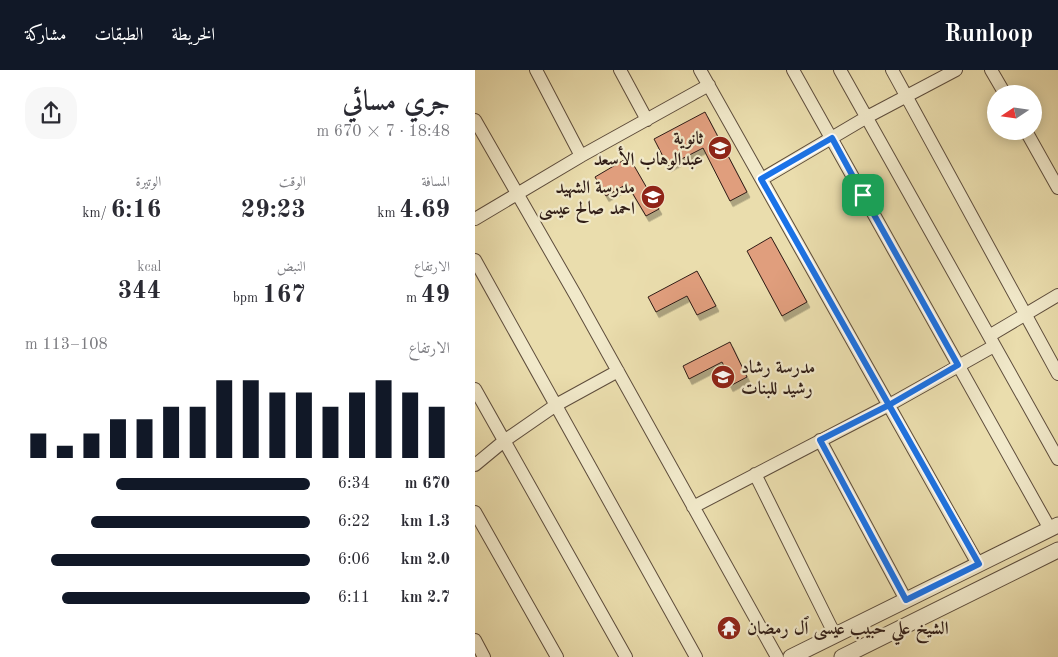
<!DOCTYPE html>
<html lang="ar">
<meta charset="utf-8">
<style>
body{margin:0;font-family:"Old Standard TT",Amiri,serif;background:#f7f7f7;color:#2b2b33;direction:rtl;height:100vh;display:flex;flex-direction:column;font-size:19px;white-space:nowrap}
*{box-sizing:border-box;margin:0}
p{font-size:16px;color:#7c7c81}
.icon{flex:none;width:28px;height:28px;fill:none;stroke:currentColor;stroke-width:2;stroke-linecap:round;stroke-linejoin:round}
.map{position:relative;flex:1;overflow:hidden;direction:ltr}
.sheet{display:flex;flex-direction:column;background:#fff;width:475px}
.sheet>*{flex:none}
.needle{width:32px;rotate:257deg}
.controls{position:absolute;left:512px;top:15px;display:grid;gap:10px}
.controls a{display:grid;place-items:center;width:55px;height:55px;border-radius:50%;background:#fff;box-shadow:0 2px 12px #0003;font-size:25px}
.pin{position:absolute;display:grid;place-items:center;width:42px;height:42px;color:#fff;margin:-21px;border-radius:10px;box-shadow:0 2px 8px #0006}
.round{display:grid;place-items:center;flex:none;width:52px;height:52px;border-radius:20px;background:#f7f7f7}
.head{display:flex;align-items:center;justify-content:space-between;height:85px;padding:0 25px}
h1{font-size:28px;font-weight:600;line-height:38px}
.metrics{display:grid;grid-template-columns:repeat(3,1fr);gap:8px;height:85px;padding:5px 25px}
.metrics div{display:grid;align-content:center}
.metrics b{font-size:25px;font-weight:600}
.metrics small{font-size:14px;font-weight:400}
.metrics p{font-size:14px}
.chart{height:140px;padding:10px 25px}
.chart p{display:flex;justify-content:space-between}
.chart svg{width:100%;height:90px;margin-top:5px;stroke:#111827;stroke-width:6}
ul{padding:0 25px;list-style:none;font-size:16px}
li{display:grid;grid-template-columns:80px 60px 1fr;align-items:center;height:38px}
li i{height:12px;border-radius:6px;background:#111827}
header{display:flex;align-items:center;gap:30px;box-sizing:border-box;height:70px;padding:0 25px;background:#111827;color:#fff}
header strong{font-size:24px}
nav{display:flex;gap:28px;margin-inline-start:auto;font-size:18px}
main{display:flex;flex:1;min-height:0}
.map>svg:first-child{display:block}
</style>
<header>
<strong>Runloop</strong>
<nav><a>الخريطة</a><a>الطبقات</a><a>مشاركة</a></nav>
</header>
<main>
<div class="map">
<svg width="583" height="587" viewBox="0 0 583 587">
<defs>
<filter id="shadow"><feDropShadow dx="3" dy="5.5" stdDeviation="0" flood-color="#0004"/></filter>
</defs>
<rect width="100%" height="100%" fill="#eaddad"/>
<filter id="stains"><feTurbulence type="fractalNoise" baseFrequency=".004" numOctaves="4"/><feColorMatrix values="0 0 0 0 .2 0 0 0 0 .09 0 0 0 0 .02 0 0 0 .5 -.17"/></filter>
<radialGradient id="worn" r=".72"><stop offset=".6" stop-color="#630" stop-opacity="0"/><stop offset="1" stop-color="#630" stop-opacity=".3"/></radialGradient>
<path fill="#e09e7d" stroke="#301d17" filter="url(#shadow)" d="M230 42 272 122 255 131 228 78 193 96 179 69Z
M154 87 184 139 171 146 152 114 131 126 120 107Z
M296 167 332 232 307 246 272 181Z
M222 201 241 236 222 245 212 226 181 242 173 227Z
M255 272 272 307 255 316 251 308 254 306 247 292 214 309 208 296Z"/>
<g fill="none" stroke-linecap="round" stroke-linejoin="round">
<g stroke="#5e4d3c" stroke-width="14">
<path id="minor" d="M61 0 106 86
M145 0 172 50
M225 0 503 494
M318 0 575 459
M365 0 583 389
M417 0 583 304
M516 0 530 24
M0 50 101 226 302 587
M551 61 583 118
M287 109 392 47 481 0
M0 149 106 86 234 15
M0 190 221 587
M514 266 583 225
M0 319 151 587
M345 370 431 530
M0 395 29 371 81 335 143 301
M280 404 360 565
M218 437 414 335 519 276
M0 442 82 587
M0 570 9 587"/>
</g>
<g stroke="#5e4d3c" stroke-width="17">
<path id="tertiary" d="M316 587 583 455
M367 587 583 480"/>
</g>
<use href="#minor" stroke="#f1e9ca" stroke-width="12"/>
<use href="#tertiary" stroke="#f1e9ca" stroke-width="15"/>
</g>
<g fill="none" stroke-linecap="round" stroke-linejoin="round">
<g stroke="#fff" stroke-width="10">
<path id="route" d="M388 125 483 295 414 335 345 370 431 530 504 494 286 109 357 68 388 125"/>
</g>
<use href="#route" stroke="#1a73e8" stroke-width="6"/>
</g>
<defs>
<g id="school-disc" transform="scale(1.25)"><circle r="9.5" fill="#8f2418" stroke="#f1e9ca"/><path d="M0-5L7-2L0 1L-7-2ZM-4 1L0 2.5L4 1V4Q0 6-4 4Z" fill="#fff"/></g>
<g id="temple-disc" transform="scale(1.25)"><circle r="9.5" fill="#8f2418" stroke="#f1e9ca"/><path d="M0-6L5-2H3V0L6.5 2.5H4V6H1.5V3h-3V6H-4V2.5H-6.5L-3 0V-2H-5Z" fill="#fff"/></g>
</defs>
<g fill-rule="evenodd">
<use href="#school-disc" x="245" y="78"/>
<use href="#school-disc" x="178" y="127"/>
<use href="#school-disc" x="248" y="307"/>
<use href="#temple-disc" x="254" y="558"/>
</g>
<g text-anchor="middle" stroke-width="4.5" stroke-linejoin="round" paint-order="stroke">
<g font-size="18" font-weight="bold" fill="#301d17" stroke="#f1e9ca" text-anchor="end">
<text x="228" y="74">ثانوية<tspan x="228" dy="21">عبدالوهاب الأسعد</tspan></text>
<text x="160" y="123">مدرسة الشهيد<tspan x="160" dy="21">احمد صالح عيسى</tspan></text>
<text x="266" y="303" text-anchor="start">مدرسة رشاد<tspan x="266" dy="21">رشيد للبنات</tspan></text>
<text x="272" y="564" text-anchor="start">الشيخ علي حبيب عيسى ٱل رمضان</text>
</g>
</g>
<rect width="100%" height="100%" filter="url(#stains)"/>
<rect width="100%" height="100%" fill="url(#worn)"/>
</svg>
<div class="controls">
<a><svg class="needle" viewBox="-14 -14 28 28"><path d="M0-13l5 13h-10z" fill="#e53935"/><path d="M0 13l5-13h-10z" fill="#7c7c81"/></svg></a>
</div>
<div class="pin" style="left:388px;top:125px;background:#1e9e55"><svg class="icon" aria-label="arrive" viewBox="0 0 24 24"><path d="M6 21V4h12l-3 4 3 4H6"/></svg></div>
</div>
<section class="sheet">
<div class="head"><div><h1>جري مسائي</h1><p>18:48 · 7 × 670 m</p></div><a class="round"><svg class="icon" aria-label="share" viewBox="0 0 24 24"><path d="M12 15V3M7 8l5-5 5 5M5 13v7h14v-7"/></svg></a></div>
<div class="metrics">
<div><p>المسافة</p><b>4.69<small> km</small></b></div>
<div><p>الوقت</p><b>29:23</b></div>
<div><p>الوتيرة</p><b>6:16<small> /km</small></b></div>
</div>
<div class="metrics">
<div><p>الارتفاع</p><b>49<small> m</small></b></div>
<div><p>النبض</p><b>167<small> bpm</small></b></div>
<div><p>kcal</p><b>344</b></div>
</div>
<div class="chart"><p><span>الارتفاع</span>108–113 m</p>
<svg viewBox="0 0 160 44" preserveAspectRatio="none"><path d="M5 44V32M15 44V38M25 44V32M35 44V25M45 44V25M55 44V19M65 44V19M75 44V6M85 44V6M95 44V12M105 44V12M115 44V19M125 44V12M135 44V6M145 44V12M155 44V19"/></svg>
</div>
<ul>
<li><b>670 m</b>6:34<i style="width:68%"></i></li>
<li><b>1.3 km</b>6:22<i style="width:77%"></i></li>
<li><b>2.0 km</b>6:06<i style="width:91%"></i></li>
<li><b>2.7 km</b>6:11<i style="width:87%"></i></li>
</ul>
</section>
</main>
